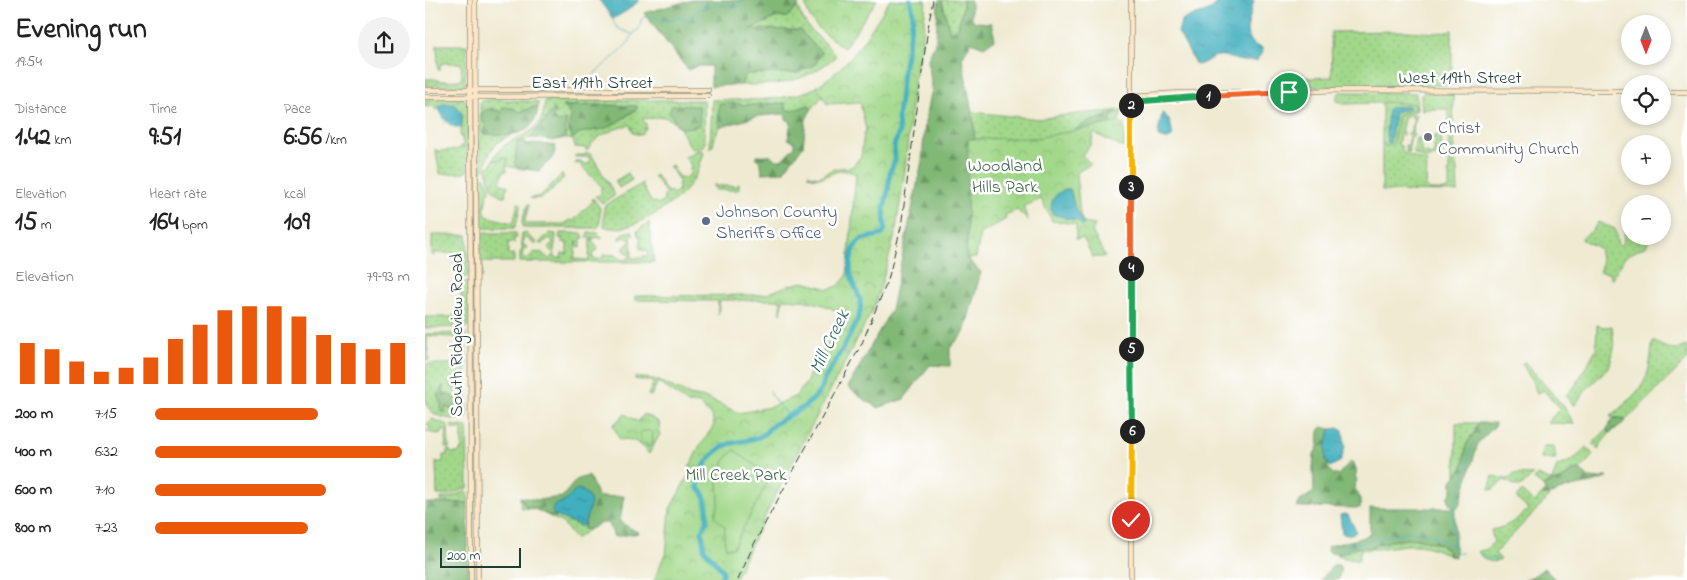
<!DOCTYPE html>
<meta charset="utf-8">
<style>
body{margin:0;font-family:"Indie Flower",sans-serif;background:#f2f2f2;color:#222;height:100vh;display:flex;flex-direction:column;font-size:19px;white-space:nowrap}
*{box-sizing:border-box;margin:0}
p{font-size:16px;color:#767676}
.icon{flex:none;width:28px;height:28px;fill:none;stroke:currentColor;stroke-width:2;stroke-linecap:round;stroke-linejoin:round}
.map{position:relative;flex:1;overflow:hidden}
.sheet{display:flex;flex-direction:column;background:#fff;width:425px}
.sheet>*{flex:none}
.needle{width:32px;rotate:180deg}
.fabs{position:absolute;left:1196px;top:15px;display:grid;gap:10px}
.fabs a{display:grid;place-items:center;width:50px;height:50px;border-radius:50%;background:#fff;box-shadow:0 2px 8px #0003;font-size:25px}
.scale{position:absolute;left:15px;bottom:12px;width:81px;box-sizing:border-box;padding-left:5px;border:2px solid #1f3d34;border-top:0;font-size:14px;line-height:18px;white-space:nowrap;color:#1f3d34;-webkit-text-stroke:4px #fff;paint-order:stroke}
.pin{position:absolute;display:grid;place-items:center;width:42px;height:42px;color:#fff;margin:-21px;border:2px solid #fff;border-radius:50%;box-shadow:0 1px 5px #0007}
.km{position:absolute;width:25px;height:25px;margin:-12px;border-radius:50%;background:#222;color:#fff;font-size:14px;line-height:25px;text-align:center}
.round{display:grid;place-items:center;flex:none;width:52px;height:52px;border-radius:26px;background:#f2f2f2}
.head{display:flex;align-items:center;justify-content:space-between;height:85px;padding:0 15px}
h1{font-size:28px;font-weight:800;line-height:38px}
.metrics{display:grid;grid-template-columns:repeat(3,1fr);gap:8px;height:85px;padding:5px 15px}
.metrics div{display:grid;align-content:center}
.metrics b{font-size:25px;font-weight:800}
.metrics small{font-size:14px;font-weight:400}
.metrics p{font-size:14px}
.chart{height:140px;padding:10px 15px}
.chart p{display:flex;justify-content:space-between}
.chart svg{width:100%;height:90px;margin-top:5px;stroke:#ea580c;stroke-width:6}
ul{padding:0 15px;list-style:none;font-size:16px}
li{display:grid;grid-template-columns:80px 60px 1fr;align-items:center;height:38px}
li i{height:12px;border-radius:6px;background:#ea580c}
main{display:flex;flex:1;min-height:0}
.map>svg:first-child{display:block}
</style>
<main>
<section class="sheet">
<div class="head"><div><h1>Evening run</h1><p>19:54</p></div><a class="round"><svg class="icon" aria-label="share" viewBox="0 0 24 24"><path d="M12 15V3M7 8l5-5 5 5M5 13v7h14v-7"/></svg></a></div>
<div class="metrics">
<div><p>Distance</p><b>1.42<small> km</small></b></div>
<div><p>Time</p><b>9:51</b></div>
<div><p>Pace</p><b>6:56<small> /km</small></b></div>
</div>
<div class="metrics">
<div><p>Elevation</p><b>15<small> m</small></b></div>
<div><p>Heart rate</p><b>164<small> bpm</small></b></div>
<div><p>kcal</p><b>109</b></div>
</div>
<div class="chart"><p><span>Elevation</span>79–93 m</p>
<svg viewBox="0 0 160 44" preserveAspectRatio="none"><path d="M5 44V24M15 44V27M25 44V33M35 44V38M45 44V36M55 44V31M65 44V22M75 44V15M85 44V8M95 44V6M105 44V6M115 44V11M125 44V20M135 44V24M145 44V27M155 44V24"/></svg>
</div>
<ul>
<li><b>200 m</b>7:15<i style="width:64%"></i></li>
<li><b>400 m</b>6:32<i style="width:97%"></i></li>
<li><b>600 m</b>7:10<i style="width:67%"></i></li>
<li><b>800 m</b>7:23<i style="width:60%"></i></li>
</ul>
</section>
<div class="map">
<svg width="1262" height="580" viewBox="0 0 1262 580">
<defs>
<pattern id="grass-dots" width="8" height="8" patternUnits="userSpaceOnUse" patternTransform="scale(1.25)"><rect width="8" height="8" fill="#a2d88a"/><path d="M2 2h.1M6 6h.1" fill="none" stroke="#8bba78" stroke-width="1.8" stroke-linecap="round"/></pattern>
<pattern id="forest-firs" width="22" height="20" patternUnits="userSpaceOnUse" patternTransform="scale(1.25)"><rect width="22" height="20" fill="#81b876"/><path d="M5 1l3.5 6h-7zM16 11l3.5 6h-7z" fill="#699762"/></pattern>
<pattern id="wetland-marsh" width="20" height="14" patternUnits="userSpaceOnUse" patternTransform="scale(1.25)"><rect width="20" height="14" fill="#a2d88a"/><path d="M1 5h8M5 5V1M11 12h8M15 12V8" fill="none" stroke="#8bba78"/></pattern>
<pattern id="park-crowns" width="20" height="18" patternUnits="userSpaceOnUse" patternTransform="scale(1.25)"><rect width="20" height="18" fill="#a2d88a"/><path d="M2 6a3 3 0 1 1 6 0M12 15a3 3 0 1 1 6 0" fill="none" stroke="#8bba78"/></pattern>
<pattern id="garden-furrows" width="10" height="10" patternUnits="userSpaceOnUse" patternTransform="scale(1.25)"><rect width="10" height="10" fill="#a2d88a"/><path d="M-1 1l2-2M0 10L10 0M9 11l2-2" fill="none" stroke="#8bba78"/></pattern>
<pattern id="water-ripples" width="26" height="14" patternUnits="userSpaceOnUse" patternTransform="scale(1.25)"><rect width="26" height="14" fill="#41afbe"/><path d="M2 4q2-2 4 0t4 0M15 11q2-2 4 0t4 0" fill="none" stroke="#36909b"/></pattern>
</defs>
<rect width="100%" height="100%" fill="#fff"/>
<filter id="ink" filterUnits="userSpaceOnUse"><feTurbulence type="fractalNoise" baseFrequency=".02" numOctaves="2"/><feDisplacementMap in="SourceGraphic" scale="10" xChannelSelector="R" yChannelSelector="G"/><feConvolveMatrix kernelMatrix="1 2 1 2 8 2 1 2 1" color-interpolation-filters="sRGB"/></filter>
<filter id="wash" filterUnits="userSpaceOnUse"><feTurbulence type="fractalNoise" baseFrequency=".0096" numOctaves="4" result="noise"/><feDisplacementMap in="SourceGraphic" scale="20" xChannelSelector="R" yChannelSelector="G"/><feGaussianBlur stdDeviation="1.12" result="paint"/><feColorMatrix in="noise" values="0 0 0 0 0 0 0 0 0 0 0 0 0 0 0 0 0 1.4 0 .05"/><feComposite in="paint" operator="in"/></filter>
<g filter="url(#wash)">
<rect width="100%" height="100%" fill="#efead2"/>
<path fill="url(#grass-dots)" stroke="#608a5f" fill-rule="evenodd" d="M514 0H538V7L533 28 525 32 517 1 513 5Z
M373 7C380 32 398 37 411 56 379 83 357 85 316 85L321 74 372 73 390 64 397 53 324 30 352 17H362Z
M1027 30V85L867 87 866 74 884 78 907 77 906 32 980 31 1012 33Z
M12 45H42L40 86H0V79H9L17 81 34 80 37 78 36 63H18L14 67 16 70H13Z
M427 59 386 110 384 105 366 111 361 109 360 103 321 105 308 103 293 125 295 127 290 136 288 146 285 148 287 100C327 99 369 104 404 80 412 74 419 66 427 59Z
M915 92 991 93 992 110 982 116H980L976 131 978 132V135L975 134 973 145 976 146 978 153 1002 162 1001 187 1003 188 1004 190H1021L1022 188 1024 187V173H1022L1024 172V160L1022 158 1024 156 1029 157 1032 170 1033 192 957 191V142L961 147 969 138V129L973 115 991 108 959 102 957 103 916 104V101L912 102V95Z
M998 92H1025L1028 94 1029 152H1022L1024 151V128L1022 126H1024L1023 111H1022V109H999V111H997L996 96Z
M38 98 40 100 41 102H42L43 104 42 171 39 173 15 174 10 149 13 151 35 149 36 145 39 148 36 135 35 137C35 129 37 123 38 114L16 104 12 110 10 109 9 106 0 107V99H32L33 101V99Z
M68 99 113 102V106L94 112 90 109 78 107 77 112 65 108 57 119 61 127 59 134 86 135C74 141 65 147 62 160 60 167 60 170 55 174V104L56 101Z
M123 100H279L280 143 278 146 267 149 254 127 258 128 274 125V106L249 118 251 124C236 110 232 121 220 118L218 120 221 124V128L216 135 208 133 205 125C192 128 169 135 163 150H161V148L150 147 148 140 140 138 141 123 133 122 127 117 128 110 105 138 99 140 90 162 92 168 81 166 75 160H68C80 130 118 145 120 101ZM177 105 212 106V109C192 124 170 135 144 131 146 120 147 114 138 106Z
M697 110 691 131 685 119 690 113 668 121 665 120 649 131 550 156 549 123 547 112 614 119 641 115Z
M988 115H993L990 118 987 134 989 135 988 137H986L983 150 985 151 984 153 981 152 980 145 983 146 985 136 983 135V133H985L989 118 986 117Z
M1009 136H1016L1017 151H1019V153L1001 159 988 153 991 138H996V141L994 144 996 146V153H1003L1005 155 1009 153V144L1011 142 1009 140Z
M272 150H277L279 152C276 165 271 177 263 187 249 205 201 237 179 226V206L218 183 217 185 227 203 229 202 234 204 239 201V196L241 194 230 177H228L231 175 242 192 245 191 247 193H250L254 189 253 184 255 183 246 168 243 167 247 165 254 178 257 177 262 178 266 172 265 168 267 167 261 158H259Z
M161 153 166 154 189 193V196L178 203 176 202 170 196H173L177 192 175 190 177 187 153 163 150 164 151 162H156L157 164H164L165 162 164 157H150V155H161Z
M137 174 139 178C130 186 119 203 105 198L115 196Z
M59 176 65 189V192H63L59 209 60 210 61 216 87 223 89 220 93 203 96 204 91 225 89 228H58L54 226V181Z
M289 184 291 186H313L314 183V188L313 190H291L289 188Z
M168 198 175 208V225L172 228H101L98 227 97 221 102 205H104L100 220 101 224H141V222L146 220 148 221 168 201 167 199Z
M224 222 229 262H95V252L97 251V244H96L97 233H101L108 240 112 242 110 245 102 238 97 243 103 248 97 254 102 259 110 252 113 253 116 252 124 259 129 254 123 248 128 242 124 238 116 245 114 243 124 233 131 234 130 246H129L130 258H136L137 253 142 254V243L137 242V238H134L135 233H157L159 238H156V247L153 248 152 240 149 259 164 260 165 238 162 237 163 232 173 233 178 238 177 239 172 237 166 240 173 248 167 255 169 259H175L180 254 186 255 188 254 197 260 203 259 205 256 199 250V248L206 240 200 237 195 240 193 238 198 233 207 231 209 234 206 236 207 258H219L218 255 222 257 223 252 222 249 219 252 218 249H215V236H213L212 231Z
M1173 222 1190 229 1193 245 1198 244 1200 229 1205 228V236H1224L1222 245 1200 257 1187 279 1184 273 1174 272 1177 264 1174 248 1156 239 1168 230Z
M58 233H91L92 238H89V244L88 242 83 243V254L88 255 89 253V262H57V278L54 275V237Z
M7 235H42L43 275 42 277H38L37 275 35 261 28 256V253H10L9 256 7 255Z
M39 281 44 283 43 325 42 327 0 328V317H29V314L34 312 36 309V292Z
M1172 325 1179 327 1187 326 1189 348 1185 365 1162 389 1149 406 1141 395 1150 386 1171 349Z
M41 333 42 418C28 421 3 418 0 400 0 389 0 375 0 364H36V355L34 354H36L35 343 30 337 3 336C0 345 4 352 4 360L0 361V334ZM18 386 19 393 29 397 35 414 20 407 16 412Z
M1228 341C1240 348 1248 352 1262 346V360L1201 420 1195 418 1185 417C1199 404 1218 391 1223 372 1226 362 1226 351 1228 341Z
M1100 362 1140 408 1149 424 1122 423 1135 408 1118 390 1112 393 1109 385 1097 363Z
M7 419 23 425 24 448 20 447 22 430H17V434C9 434 7 433 1 432L5 428 2 424Z
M1031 423H1053L1049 433 1046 436 1038 467 1031 478Z
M27 425 42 427 43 488 22 495H12L11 462H18V455H22V450H25L26 453H34L35 450H37V429H27Z
M1182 429 1185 433 1175 445 1173 450 1168 443Z
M1119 447H1129L1131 459H1116L1117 450Z
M1162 447 1168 455 1155 470 1147 471 1138 479 1123 483 1118 486 1109 479 1112 475 1127 481 1132 466C1146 462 1153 457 1162 447Z
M1088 474 1108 475 1098 485H1097L1094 487 1079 480 1067 490 1064 489 1068 476 1083 479Z
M1097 491 1109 503 1117 494 1124 495 1123 498 1070 553 1076 560C1065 564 1057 560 1053 551L1060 550 1069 542 1066 530C1082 527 1091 521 1103 509L1091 498Z
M41 492H43V503H23L22 501H16V498H21Z
M95 497 101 507 107 506 126 516 132 515 155 526 159 525V529H165L150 539 138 523 109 509 96 508Z
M992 538C1004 541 1020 543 1024 556 990 535 971 550 936 550L933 561 912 556 930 548 946 547 965 541Z"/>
<path fill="url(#forest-firs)" stroke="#507a55" d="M267 0H373V7L362 17H352L325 29 375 30 397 53 390 64 372 73 321 74 316 85 286 86V66H272L263 70 219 13Z
M538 0H546V17L550 22 566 23 570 39 559 47 546 42 537 58 549 123 550 156 649 131 665 120 668 121 691 112 685 119 691 131H669L567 209 542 258 556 272 539 333 525 348V366L505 365 479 399 453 408 435 397 423 387 466 310 497 161 500 122 507 89 503 59 511 40 513 5 517 1 525 32 533 28 538 7Z
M308 103 321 105 360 103 361 109 366 111 384 105 386 110 381 119 378 146 358 172 337 173 336 163 331 157 333 155 346 156 352 160H356L370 146V142L363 139 366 122 361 119 360 114 334 116 295 127 293 125 294 104Z
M177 105 212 106V109L189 124 179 129 154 133 148 139C147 136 145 134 144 131 142 118 153 117 137 106Z
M247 105 274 106 275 125C268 126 255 132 251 124 248 119 249 117 244 113Z
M113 106C111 139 83 135 59 134L57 132 61 127C50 108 62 107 77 112L78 107 90 109 94 112Z
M129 109 130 113 127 117 133 122 141 120 140 138 127 141 119 139 105 138Z
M98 140 103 144C110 142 123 145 131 146 128 163 123 160 114 171L92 168 90 162 92 142Z
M37 376 39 394 36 398 32 391 26 386Z
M18 385 19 393 29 397 36 406 35 414 21 407 20 413 16 412V404L12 395Z
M1195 418 1201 421 1185 433 1182 429 1188 419Z
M1053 423H1070L1069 427 1053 443 1035 504 1030 510V557L1024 556 1023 551 1017 545 992 538 966 541 946 547 930 548 914 555 903 552 902 547C916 542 932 541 945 534V508H1030L1024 503 1023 497 1027 492V481L1038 467 1041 445 1049 433Z
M897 427 905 429C903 445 895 462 909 475H913L926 461C931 464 933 472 930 477L932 480 929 487C934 494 936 499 935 508L872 507 875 501 889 492 888 468 889 454 893 447 894 431Z
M1155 470 1164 478 1175 479 1181 476 1182 477C1169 485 1152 484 1137 490 1130 492 1125 496 1118 495L1120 490 1118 486 1119 485 1138 479 1147 471Z
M164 476 173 497 199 496 195 522 214 533 189 537 184 523H176L165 529H159L165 499 155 489 149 490 145 499 133 504 131 517C120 515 112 506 101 507L95 497 113 500 137 497 152 479Z
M0 503H43V580H0Z
M908 565H914L916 568 913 580H896Z
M1119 568 1131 580H1100L1110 575Z"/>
<path fill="url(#wetland-marsh)" stroke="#608a5f" d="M959 102 990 104 991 108 973 115 968 145 961 147 957 142V103Z"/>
<path fill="url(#park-crowns)" stroke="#608a5f" d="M380 0H452L419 48C401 34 382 25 380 0Z
M465 0H501L498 35 488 84 480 170 470 235 456 286 448 309 352 492 309 580H229L239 556H241L245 509 266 470 264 468 275 445 278 442 289 425 287 416 277 408 276 404 263 403 233 382 226 396 223 395 229 382 210 379V377L229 379 265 395 281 398 314 413 345 407 371 396 381 383 390 362 415 323 413 312C395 301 378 300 358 299L356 314V300H295L293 314V301L210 300V296L328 295 342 294 364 285 379 282 404 289 413 286 422 276 431 174C409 163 404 183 383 176V174C398 181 399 171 410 169 416 167 422 168 427 167L436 156 439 134 441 130 435 102 402 104 392 86C426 65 444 33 465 0Z
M695 122 699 125V147H696L669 133 666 144 657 155 666 164 651 173 655 214 659 223 670 225 667 231 680 257H668L658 238 651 239V224L627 221 616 199 598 207 603 220 592 210 580 215 581 219 555 234 551 258H542L543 139 611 138Z
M200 414 213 422 219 414 234 422 235 434 224 454C217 444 207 437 195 440L188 425Z"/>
<path fill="url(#garden-furrows)" stroke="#608a5f" d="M76 157 83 159 81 166 82 171 78 172 75 183 83 186 80 192 81 193 80 197C67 194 62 180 62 167L66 166 68 160H75Z
M203 173 207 180 194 188 190 181Z"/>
<path fill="#a2d88a" stroke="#608a5f" d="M216 431H225L227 432 228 441 225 447H222V444H219L215 440V433Z
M309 450 345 476C334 501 320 523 308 548H301L299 538 300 527 290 517 294 501 293 481 300 460Z"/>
<path fill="url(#water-ripples)" stroke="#307679" d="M174 0H215L203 10 188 19Z
M794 0H829C828 5 822 27 822 31 823 39 830 47 837 48L838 53 833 58 832 61C826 60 819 62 812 60 805 58 800 55 793 56 785 57 779 65 771 65L753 32 756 22C767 11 782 19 794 0Z
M18 104H29L36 111 37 124 36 127C25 129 17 118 14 108Z
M984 106 985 108 970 112 965 144H962L961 133 963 109 966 107Z
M737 113C746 117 746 127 748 136 743 141 739 139 733 137V132Z
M640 189H645L646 191 649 205 659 225 657 226 653 221 627 214C624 202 629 194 640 189Z
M914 428 918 430 920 446 916 461 905 467C895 457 903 441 905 429Z
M152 489C158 490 165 497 166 503L159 525 155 526 129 515 127 511 129 505 139 502Z
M920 514 923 515 931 531 930 533 921 535 917 533 915 515Z"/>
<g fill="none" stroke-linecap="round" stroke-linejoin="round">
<path stroke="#41afbe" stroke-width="1" d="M188 18C189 30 198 30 207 34
M169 74C180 64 192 55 202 44 208 38 205 35 214 29L216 20 219 17H229L243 21 253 17 266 20 273 9 278 7 297 5H305L310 9 314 6 312 0
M19 124 20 122
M345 391C348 402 357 406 363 416
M1029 547 1030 552 1037 553
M914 554 920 546 985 531C1004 532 1012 537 1028 546V511L1039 478 1046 450 1050 442
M1056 554 1064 558 1072 559
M902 580 910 569"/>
<path stroke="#41afbe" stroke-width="5" d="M296 580 298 571 279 549 277 531 282 521V506L278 492 273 488C272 470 288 450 304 444 314 441 324 441 334 437 340 435 343 429 348 425 363 415 387 406 396 389 398 386 398 382 400 378 412 358 426 337 434 315 439 301 431 291 427 279 423 267 426 247 436 240 442 236 451 237 458 234L460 229 459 209 463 191 465 172 470 160 469 145 474 133 473 117 478 70 488 16 487 6 485 0"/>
</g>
</g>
<g filter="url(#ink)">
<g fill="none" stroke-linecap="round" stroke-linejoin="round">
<g stroke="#879483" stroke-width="6">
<path id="secondary" d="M45 0 46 580
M50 0 53 580
M0 90H283
M1238 92H1262
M706 96 758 93 813 92
M0 97 283 96
M706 101 910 90 1205 91
M706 580V0"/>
</g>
<use href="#secondary" stroke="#fee5c5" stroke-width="4.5"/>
<path stroke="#1f3d34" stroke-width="1" stroke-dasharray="8 4" stroke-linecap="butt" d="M313 580 329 544 437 343 463 280 476 227 503 28 508 0"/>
</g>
</g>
<g fill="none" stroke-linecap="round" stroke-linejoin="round" filter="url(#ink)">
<g stroke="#fff" stroke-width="10">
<path id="split-1" d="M783 96 864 92"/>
</g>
<g stroke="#fff" stroke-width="10">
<path id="split-2" d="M706 105V102L783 96"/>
</g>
<g stroke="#fff" stroke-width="10">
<path id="split-3" d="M706 187V105"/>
</g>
<g stroke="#fff" stroke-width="10">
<path id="split-4" d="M706 187V268"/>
</g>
<g stroke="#fff" stroke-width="10">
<path id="split-5" d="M706 268V349"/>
</g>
<g stroke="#fff" stroke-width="10">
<path id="split-6" d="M706 349 707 431"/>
</g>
<g stroke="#fff" stroke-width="10">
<path id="split-7" d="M706 520 707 431"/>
</g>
<use href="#split-1" stroke="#f0652b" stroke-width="6"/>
<use href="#split-2" stroke="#22a559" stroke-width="6"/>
<use href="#split-3" stroke="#f5b400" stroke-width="6"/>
<use href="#split-4" stroke="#f0652b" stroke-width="6"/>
<use href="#split-5" stroke="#22a559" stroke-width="6"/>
<use href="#split-6" stroke="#22a559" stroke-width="6"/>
<use href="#split-7" stroke="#f5b400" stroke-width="6"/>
</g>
<circle fill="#6b7280" stroke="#fff" stroke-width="2" cx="1003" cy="137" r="5"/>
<circle fill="#5c6f8a" stroke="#fff" stroke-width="2" cx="281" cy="221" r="5"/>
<g text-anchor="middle" stroke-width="5" stroke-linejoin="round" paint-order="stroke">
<g font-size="18" fill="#1f3d34" stroke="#fff">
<text x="1035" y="83">West 119th Street</text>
<text x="167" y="88">East 119th Street</text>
<text transform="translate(31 335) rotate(-90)" y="6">South Ridgeview Road</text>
</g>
<g font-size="18" fill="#5b616d" stroke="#fff" text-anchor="start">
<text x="1013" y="133">Christ<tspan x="1013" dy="21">Community Church</tspan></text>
</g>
<g font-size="18" fill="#40644a" stroke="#fff">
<text x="580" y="171">Woodland<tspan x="580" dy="21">Hills Park</tspan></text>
<text x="311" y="480">Mill Creek Park</text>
</g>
<g font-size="18" fill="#4e5e75" stroke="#fff" text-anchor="start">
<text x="291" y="217">Johnson County<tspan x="291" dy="21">Sheriffs Office</tspan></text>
</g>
<g font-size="19" font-style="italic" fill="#2b6564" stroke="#fff">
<text transform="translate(403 341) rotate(-64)" y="7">Mill Creek</text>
</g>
</g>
</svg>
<div class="fabs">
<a><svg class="needle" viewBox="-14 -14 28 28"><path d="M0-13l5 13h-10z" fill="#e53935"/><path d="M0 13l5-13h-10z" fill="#767676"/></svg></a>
<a><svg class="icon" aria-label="locate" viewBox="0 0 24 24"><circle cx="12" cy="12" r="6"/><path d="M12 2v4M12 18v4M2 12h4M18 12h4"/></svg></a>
<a>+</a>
<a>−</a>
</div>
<div class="scale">200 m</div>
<div class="pin" style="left:864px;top:92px;background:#1e9e55"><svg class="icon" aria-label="arrive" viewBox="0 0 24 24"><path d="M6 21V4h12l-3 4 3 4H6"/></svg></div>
<div class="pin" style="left:706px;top:520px;background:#d93025"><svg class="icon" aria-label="check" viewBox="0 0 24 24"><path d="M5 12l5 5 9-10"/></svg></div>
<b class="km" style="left:783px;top:96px">1</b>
<b class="km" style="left:706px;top:105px">2</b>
<b class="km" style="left:706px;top:187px">3</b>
<b class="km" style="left:706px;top:268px">4</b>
<b class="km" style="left:706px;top:349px">5</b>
<b class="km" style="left:707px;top:431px">6</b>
</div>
</main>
